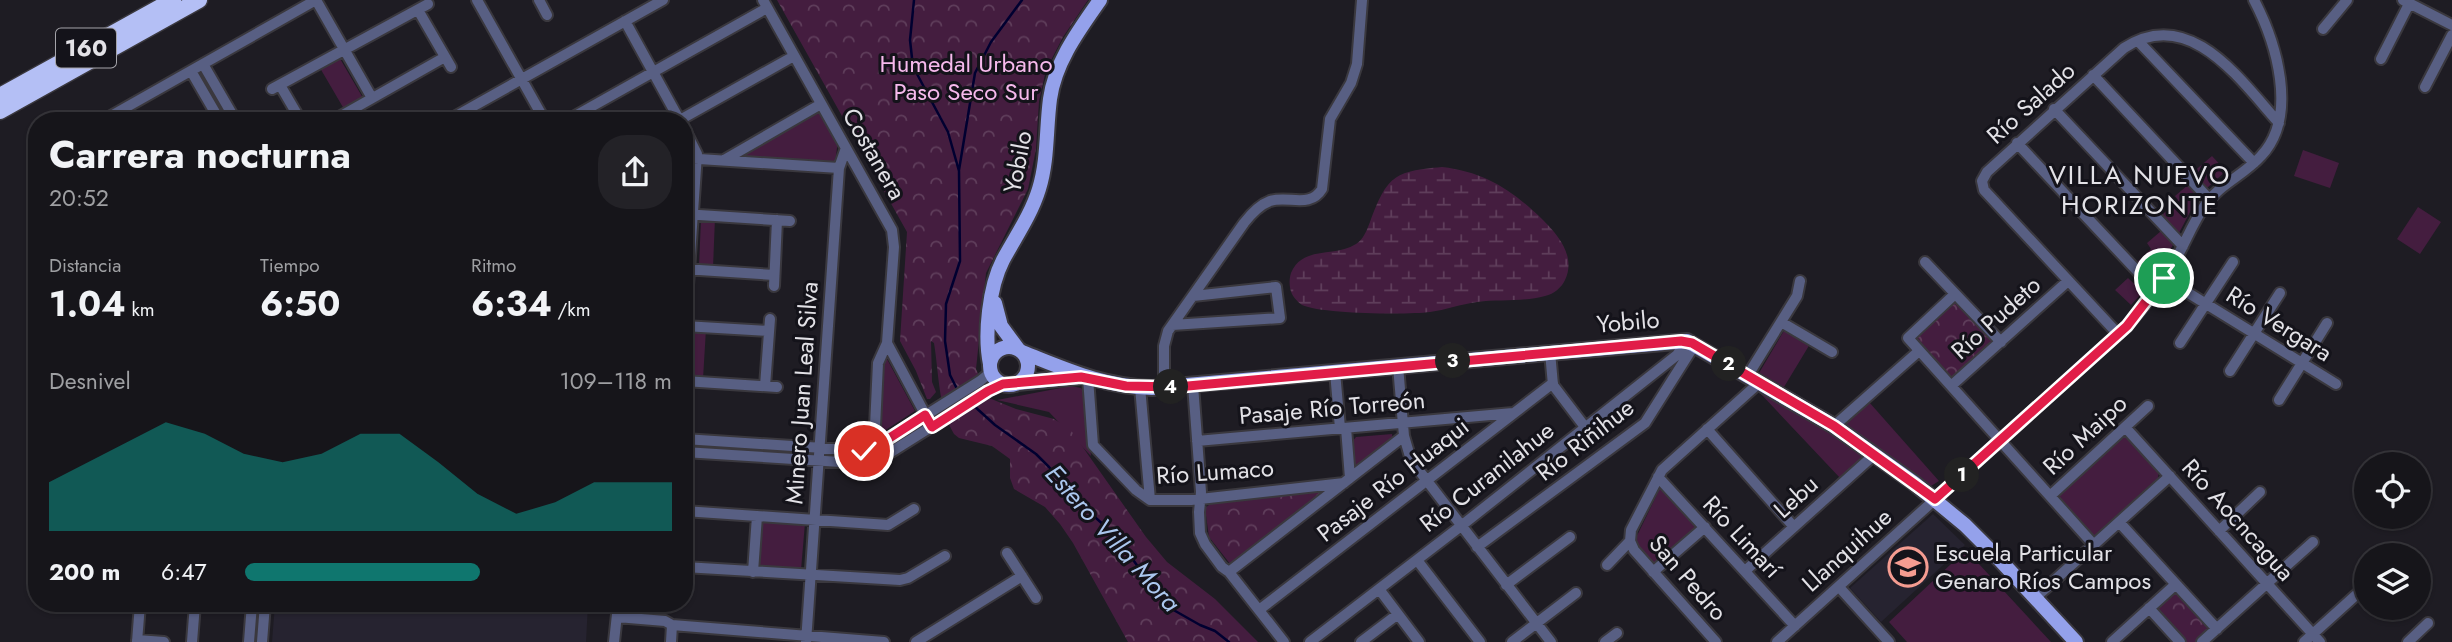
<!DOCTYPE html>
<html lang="es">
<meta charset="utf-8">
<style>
body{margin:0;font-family:Jost,sans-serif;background:#232227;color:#f1f3f6;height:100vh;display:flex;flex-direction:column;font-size:26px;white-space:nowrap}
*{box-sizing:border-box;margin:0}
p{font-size:23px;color:#9e9fa2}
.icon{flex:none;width:38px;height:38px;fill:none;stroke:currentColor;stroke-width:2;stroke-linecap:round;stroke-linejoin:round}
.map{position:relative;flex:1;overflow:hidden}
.details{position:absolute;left:28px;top:112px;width:665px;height:500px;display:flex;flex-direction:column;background:#16151a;border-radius:28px;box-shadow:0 2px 5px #0004,0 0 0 2px #353439}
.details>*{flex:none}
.buttons{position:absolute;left:2354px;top:452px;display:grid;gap:14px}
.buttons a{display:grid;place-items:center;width:77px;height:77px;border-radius:50%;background:#16151a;box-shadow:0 2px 5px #0004,0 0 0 2px #353439;font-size:35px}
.pin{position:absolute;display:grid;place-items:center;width:60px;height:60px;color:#fff;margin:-30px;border:4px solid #fff;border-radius:50%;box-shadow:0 2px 7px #0007}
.km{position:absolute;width:35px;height:35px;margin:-18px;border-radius:50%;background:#222;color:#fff;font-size:19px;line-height:35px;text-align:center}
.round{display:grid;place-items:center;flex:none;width:74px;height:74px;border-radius:28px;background:#232227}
.head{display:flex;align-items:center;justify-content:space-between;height:119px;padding:0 21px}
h1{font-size:38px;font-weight:700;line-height:52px}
.stats{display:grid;grid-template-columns:repeat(3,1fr);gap:10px;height:119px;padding:7px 21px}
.stats div{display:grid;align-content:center}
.stats b{font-size:35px;font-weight:700}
.stats small{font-size:19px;font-weight:400}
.stats p{font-size:19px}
.chart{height:196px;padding:14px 21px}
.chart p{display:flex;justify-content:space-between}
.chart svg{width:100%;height:126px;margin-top:7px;fill:#0f766e;opacity:.7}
ul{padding:0 21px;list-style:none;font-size:23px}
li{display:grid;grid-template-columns:112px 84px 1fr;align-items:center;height:52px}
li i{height:18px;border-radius:9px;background:#0f766e}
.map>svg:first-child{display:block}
</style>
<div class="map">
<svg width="2452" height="642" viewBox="0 0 2452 642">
<defs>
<pattern id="wetland-marsh" width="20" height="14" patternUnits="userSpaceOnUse" patternTransform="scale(1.75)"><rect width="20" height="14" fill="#441d3f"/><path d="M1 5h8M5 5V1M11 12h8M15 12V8" fill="none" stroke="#5f3e5b"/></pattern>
<pattern id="park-crowns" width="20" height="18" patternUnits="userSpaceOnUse" patternTransform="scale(1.75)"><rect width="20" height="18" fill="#441d3f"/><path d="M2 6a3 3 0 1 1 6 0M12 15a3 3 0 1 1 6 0" fill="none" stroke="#5f3e5b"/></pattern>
</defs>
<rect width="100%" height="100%" fill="#1e1c23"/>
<path fill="#262330" d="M1933 514 1965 545 1881 622 1850 588Z
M275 604H588L586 642H272Z"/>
<path fill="#441d3f" d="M339 57 363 98 344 109 320 68Z
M819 110 838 140 835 164 738 158Z
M2303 150 2339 163 2330 188 2294 176Z
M2212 156 2226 171 2207 188 2192 173Z
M2188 185 2198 197 2179 233 2162 215 2178 200 2175 196Z
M2418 207 2441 222 2420 254 2397 239Z
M715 218 713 268 699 266 701 219Z
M2161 231 2173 245 2152 281 2136 263 2151 249 2147 243Z
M2128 278 2143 292 2131 305 2115 290Z
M692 329H706L703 379 689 376Z
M1785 329 1810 344 1784 387 1759 373Z
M887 359 915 411 881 433V366Z
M1071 386 1081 388 1083 391 1091 456 1049 412 997 400Z
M1764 390 1867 457 1841 479 1759 392Z
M1869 402 1939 481 1931 486 1843 424Z
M1392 434 1393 442 1361 467H1354L1352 442 1356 437Z
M2123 435H2128L2159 471 2158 478 2094 536 2089 535 2059 499 2060 492Z
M1661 486 1698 528 1655 564 1652 563 1634 542Z
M763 520 805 523 801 570 759 567Z
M1966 550 2051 642H1907L1889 622Z"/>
<path fill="url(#wetland-marsh)" d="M1442 167C1485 172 1512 190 1543 220 1559 236 1576 257 1565 280 1562 287 1554 294 1545 296 1523 302 1499 299 1477 302 1461 304 1445 310 1430 312 1407 315 1321 314 1302 305 1299 303 1294 298 1292 294 1289 288 1289 279 1291 273 1303 245 1334 258 1356 244 1363 240 1367 230 1370 222 1387 177 1393 171 1442 167Z"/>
<path fill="url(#park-crowns)" d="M777 0H1088L1063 37 1046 70 1039 101 1036 149 1028 189 986 273 976 369 989 398 1016 409 1054 419 1070 429 1146 537 1167 562 1215 599 1258 642H1128L1073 543 1060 524 1045 507 1014 489 1010 478V459L992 446 959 438 954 434C938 407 939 373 934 343L931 341 932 382 936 392 930 399H927L916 371 900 341 907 232Z
M1959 303 1992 339 1991 345 1955 377 1947 378 1915 341V335L1950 304Z
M1325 491 1231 565 1209 537 1205 508 1213 502Z
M2174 593H2179L2210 625V631L2197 642H2185L2158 612V606Z"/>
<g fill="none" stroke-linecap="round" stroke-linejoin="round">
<path stroke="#000030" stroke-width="2.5" d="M914 0 910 40 912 58 917 74 948 132 959 171 960 261 946 304 945 341 950 375 958 391
M959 170 975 73 991 42 1022 0
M973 405 995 425 1036 454 1049 467 1077 501 1116 536 1159 596 1170 608 1200 625 1215 631 1229 642"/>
<g stroke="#3a383e" stroke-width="14">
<path id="minor" d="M316 0 372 98
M477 0 545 121
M539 0 547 15
M763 0 892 230 894 247 887 343 932 427
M2403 0 2452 25
M418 10 451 67
M625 21 680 121
M2323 29 2347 0
M2138 41 2254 163
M2381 59 2409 4
M203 64 236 121
M191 71 220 121
M2093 75 2209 199
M280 85 301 121
M2425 87 2452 35
M272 89 428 4
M2054 109 2183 246
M102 121 316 0
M332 121 445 57
M447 121 663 0
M566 121 767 8
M678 121 794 56
M684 128 697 154 684 343
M2017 143 2156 291
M684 158 839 168
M724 160 821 104
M684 214 790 221
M1925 262 2001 342
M684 269 774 275
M2164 278 2336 384
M774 286 777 220
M1955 294 1908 338 2094 545
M1781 322 1832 352
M1172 325 1280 318 1276 287 1193 296
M684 326 769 331
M2118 334 1984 190 1982 181 1987 172 2124 48C2190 5 2240 80 2279 123
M2180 343 2233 262
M1550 352 1553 385 1585 427
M1398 366 1404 436 1411 460 1551 642
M2230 371 2280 293
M1335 372 1340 428
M1748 375 1797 296 1800 281
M1088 378 1093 445 1136 490 1150 500H1191L1344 483
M684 381 777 387
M1193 385 1201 492 1199 512 1200 533 1205 544 1222 567 1229 572 1284 642
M765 386 770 319
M1951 386 2068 281
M1140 387 1150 500
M1164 387V346L1168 331 1244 223C1251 214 1259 205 1270 201 1288 195 1310 209 1322 189L1330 119 1351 83 1357 64 1362 0
M2279 400 2327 323
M1834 426 1919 351
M2125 427 2320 642
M1346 428 1350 478
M1707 429 1794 527
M684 439 869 451 980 381 991 372
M1197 441 1513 413
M874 448 878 363 887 343
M684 452 872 464 988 391 1003 384
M1658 477 1795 626
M2050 496 2148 406
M684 511 888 525 914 509
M2119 522 2217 629
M2219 531 2260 492
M1630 541 1631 530 1662 470 1760 382
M1630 541 1634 550 1716 642
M1477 547 1645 423 1695 344
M1007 553 1036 598
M1417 560 1480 642
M1607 565 1630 541
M684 567 900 580 908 578 945 556
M1745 571 1875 454
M753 572 757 516
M1229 572 1404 436
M1653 572 1705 527
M1506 585 1570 537
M1839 587 1889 642
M1379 589 1419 642
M2036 597 2170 476
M2149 608 2180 642
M1259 610 1553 383
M617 617 665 621 672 625 884 642
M137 640 164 642
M137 642 140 604
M192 642 195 604
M249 642 252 604
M262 642 265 604
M614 642 618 605
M671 642 672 625
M806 642 839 168 846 148
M916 642 1022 576
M1310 642 1461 526 1677 355 1687 341
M1361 642 1398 614
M1512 642 1576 593
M1605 642 1617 633
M1777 642 2127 326C2143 307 2159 288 2172 266 2184 246 2192 224 2205 205 2220 184 2244 175 2261 156 2299 116 2276 42 2254 0
M2112 642 2176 584
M2202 642 2313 542
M2304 642 2366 586
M2408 642 2428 623"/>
</g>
<g stroke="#3a383e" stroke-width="18">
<path id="major" d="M995 303 1001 326 1018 349
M990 366a19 19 0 1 1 38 0a19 19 0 1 1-38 0Z
M1022 352C1068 370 1101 386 1152 388L1687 341 1834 426 1914 483 1965 525 1999 559 2076 642
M990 364C984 335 989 287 1003 260 1016 236 1031 215 1039 189 1048 160 1046 129 1050 99 1055 62 1079 30 1100 0
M1017 383 1078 377"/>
</g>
<g stroke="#3a383e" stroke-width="19">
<path id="highway" d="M0 96 173 0
M0 111 199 0"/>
</g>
<use href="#minor" stroke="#585f83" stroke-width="10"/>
<use href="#major" stroke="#94a1eb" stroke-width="14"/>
<use href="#highway" stroke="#b4bff5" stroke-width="16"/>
</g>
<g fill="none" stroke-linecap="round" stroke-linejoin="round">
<g stroke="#fff" stroke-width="14">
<path id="route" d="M864 451 874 448 925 415 932 427 988 391 1003 384 1081 377 1126 386 1177 387 1681 341 1692 343 1834 426 1935 499 2127 326 2164 278"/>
</g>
<use href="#route" stroke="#e11d48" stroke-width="9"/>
</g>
<defs>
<g id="school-ring" transform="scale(2.0125)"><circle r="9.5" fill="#14131a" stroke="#f59c91" stroke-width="1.5"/><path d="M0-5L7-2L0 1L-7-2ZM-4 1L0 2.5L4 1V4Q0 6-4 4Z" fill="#f59c91"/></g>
</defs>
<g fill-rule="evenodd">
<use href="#school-ring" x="1908" y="567"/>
</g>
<g text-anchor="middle" stroke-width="6" stroke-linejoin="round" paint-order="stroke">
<rect fill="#14131a" stroke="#a5a4aa" stroke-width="2" x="56" y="28.5" width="60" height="39" rx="5"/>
<g font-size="23" font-weight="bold" fill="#e3e2e7">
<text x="86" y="56">160</text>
</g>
<g font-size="24" fill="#f6b9ec" stroke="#14131a">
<text x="966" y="72">Humedal Urbano<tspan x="966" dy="28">Paso Seco Sur</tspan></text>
</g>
<g font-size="24" fill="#e3e2e7" stroke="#14131a">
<text transform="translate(2031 103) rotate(-42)" y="8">Río Salado</text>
<text transform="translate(874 154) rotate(60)" y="8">Costanera</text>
<text transform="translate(1018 162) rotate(-79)" y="8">Yobilo</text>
<text transform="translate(1996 318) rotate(-42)" y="8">Río Pudeto</text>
<text transform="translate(1628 322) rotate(-5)" y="8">Yobilo</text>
<text transform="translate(2279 324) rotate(32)" y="8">Río Vergara</text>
<text transform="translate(802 393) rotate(-86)" y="8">Minero Juan Leal Silva</text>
<text transform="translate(1332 408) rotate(-5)" y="8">Pasaje Río Torreón</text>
<text transform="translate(2085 435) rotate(-43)" y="8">Río Maipo</text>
<text transform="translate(1585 440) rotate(-38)" y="8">Río Riñihue</text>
<text transform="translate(1215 472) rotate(-4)" y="8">Río Lumaco</text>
<text transform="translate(1487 477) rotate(-38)" y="8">Río Curanilahue</text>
<text transform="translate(1393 480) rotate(-38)" y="8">Pasaje Río Huaqui</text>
<text transform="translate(1796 497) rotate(-42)" y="8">Lebu</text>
<text transform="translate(2238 520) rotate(48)" y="8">Río Aocncagua</text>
<text transform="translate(1742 537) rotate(47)" y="8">Río Limarí</text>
<text transform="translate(1847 550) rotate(-42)" y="8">Llanquihue</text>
<text transform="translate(1688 578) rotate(49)" y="8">San Pedro</text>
</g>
<g font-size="24" fill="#e3e2e7" stroke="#14131a" text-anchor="start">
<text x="1935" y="561">Escuela Particular<tspan x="1935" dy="28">Genaro Ríos Campos</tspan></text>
</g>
<g font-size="26" letter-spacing="2" fill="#e3e2e7" stroke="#14131a">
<text x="2140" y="184">VILLA NUEVO<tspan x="2140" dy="30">HORIZONTE</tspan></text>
</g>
<g font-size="26" font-style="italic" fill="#abc7ee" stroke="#14131a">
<text transform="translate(1113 538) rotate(48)" y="9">Estero Villa Mora</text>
</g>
</g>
</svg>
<div class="buttons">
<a><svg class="icon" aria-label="locate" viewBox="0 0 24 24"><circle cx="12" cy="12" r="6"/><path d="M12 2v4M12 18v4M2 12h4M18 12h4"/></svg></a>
<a><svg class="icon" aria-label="layers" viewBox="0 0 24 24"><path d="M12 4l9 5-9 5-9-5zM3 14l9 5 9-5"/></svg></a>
</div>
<div class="pin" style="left:2164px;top:278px;background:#1e9e55"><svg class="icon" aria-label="arrive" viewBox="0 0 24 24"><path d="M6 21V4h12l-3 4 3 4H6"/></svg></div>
<div class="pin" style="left:864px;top:451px;background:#d93025"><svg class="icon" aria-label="check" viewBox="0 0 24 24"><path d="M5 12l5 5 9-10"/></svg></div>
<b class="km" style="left:1962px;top:475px">1</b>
<b class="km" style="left:1729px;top:364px">2</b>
<b class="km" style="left:1453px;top:361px">3</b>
<b class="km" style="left:1171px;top:387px">4</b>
<section class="details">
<div class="head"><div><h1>Carrera nocturna</h1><p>20:52</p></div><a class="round"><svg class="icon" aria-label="share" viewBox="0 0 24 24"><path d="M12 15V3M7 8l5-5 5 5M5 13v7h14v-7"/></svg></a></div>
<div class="stats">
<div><p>Distancia</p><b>1.04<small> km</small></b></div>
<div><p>Tiempo</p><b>6:50</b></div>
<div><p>Ritmo</p><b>6:34<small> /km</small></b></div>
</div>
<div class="chart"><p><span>Desnivel</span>109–118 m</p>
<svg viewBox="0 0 160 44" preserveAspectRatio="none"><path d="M0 44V27L10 20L20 13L30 6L40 10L50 17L60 20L70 17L80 10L90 10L100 20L110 31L120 38L130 34L140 27L150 27L160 27V44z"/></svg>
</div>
<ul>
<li><b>200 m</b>6:47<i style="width:55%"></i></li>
</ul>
</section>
</div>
